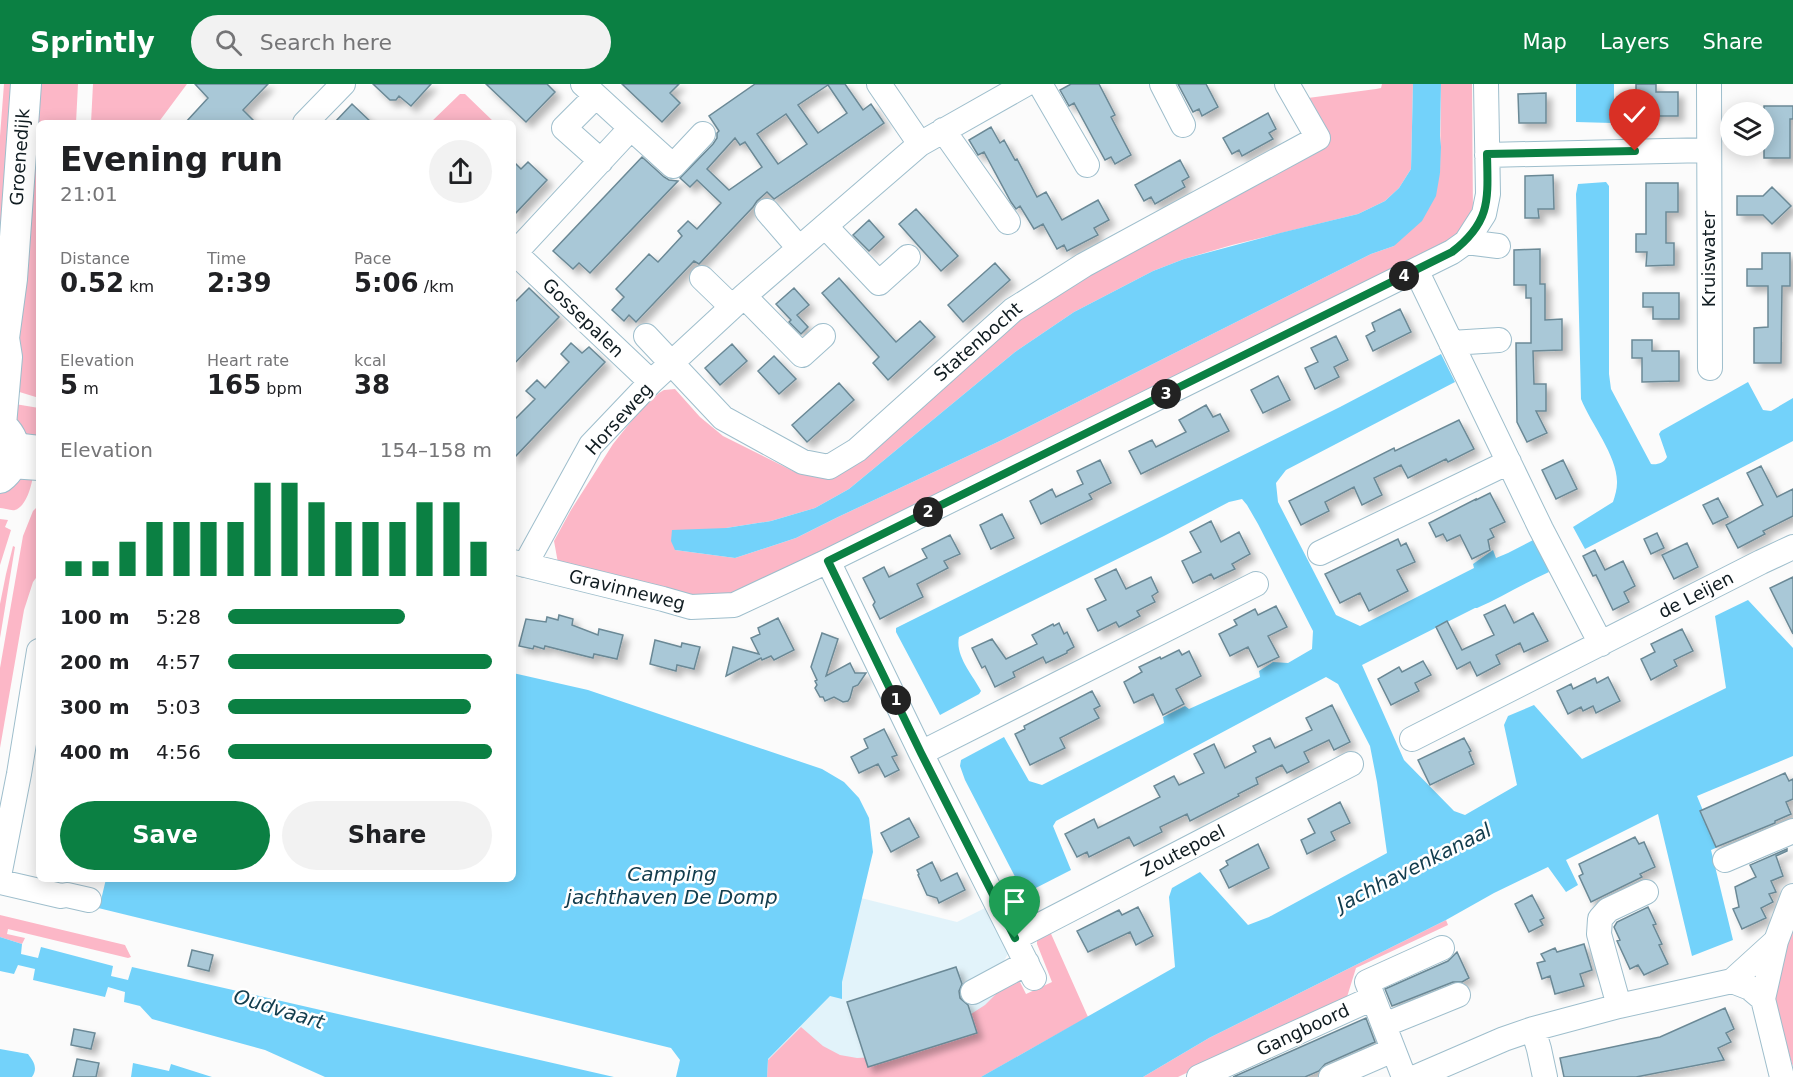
<!DOCTYPE html>
<meta charset="utf-8">
<style>
body{margin:0;font-family:"DejaVu Sans",sans-serif;background:#f2f2f2;color:#202124;height:100vh;display:flex;flex-direction:column;font-size:22px;white-space:nowrap}
*{box-sizing:border-box;margin:0}
p{font-size:20px;color:#757577}
.icon{flex:none;width:33px;height:33px;fill:none;stroke:currentColor;stroke-width:2;stroke-linecap:round;stroke-linejoin:round}
.map{position:relative;flex:1;overflow:hidden}
.drawer{position:absolute;left:36px;top:36px;width:480px;height:762px;display:flex;flex-direction:column;background:#fff;border-radius:9px;box-shadow:0 3px 15px #0003}
.drawer>*{flex:none}
.buttons{position:absolute;left:1720px;top:18px;display:grid;gap:12px}
.buttons a{display:grid;place-items:center;width:54px;height:54px;border-radius:50%;background:#fff;box-shadow:0 3px 15px #0003;font-size:30px}
.pin{position:absolute;display:grid;place-items:center;width:51px;height:51px;color:#fff;margin:-62px -26px;border-radius:50% 50% 50% 0;rotate:-45deg;box-shadow:0 0 6px #0007}
.pin .icon{rotate:45deg}
.km{position:absolute;width:30px;height:30px;margin:-15px;border-radius:50%;background:#222;color:#fff;font-size:16px;line-height:30px;text-align:center}
.round{display:grid;place-items:center;flex:none;width:63px;height:63px;border-radius:32px;background:#f2f2f2}
.headline{display:flex;align-items:center;justify-content:space-between;height:102px;padding:0 24px}
h1{font-size:33px;font-weight:800;line-height:45px}
.metrics{display:grid;grid-template-columns:repeat(3,1fr);gap:9px;height:102px;padding:6px 24px}
.metrics div{display:grid;align-content:center}
.metrics b{font-size:26px;font-weight:800}
.metrics small{font-size:16px;font-weight:400}
.metrics p{font-size:16px}
.chart{height:168px;padding:12px 24px}
.chart p{display:flex;justify-content:space-between}
.chart svg{width:100%;height:108px;margin-top:6px;stroke:#0b8043;stroke-width:6}
.action{display:flex;gap:12px;margin-top:auto;padding:12px 24px}
.action a{flex:1;height:69px;border-radius:36px;background:#0b8043;color:#fff;font-size:24px;font-weight:800;line-height:69px;text-align:center}
.action a+a{background:#f2f2f2;color:#202124}
ul{padding:0 24px;list-style:none;font-size:20px}
li{display:grid;grid-template-columns:96px 72px 1fr;align-items:center;height:45px}
li i{height:15px;border-radius:8px;background:#0b8043}
header{display:flex;align-items:center;gap:36px;box-sizing:border-box;height:84px;padding:0 30px;background:#0b8043;color:#fff}
header strong{font-size:28px}
nav{display:flex;gap:33px;margin-inline-start:auto;font-size:21px}
.search{width:420px;height:54px;background:#f2f2f2;display:flex;align-items:center;gap:15px;box-sizing:border-box;padding:0 21px;border-radius:33px;color:#757577;font-size:22px}
.map>svg:first-child{display:block}
</style>
<header>
<strong>Sprintly</strong>
<div class="search"><svg class="icon" aria-label="search" viewBox="0 0 24 24"><circle cx="10" cy="10" r="6"/><path d="M15 15l6 6"/></svg>Search here</div>
<nav><a>Map</a><a>Layers</a><a>Share</a></nav>
</header>
<div class="map">
<svg width="1793" height="993" viewBox="0 0 1793 993">
<defs>
<filter id="shadow"><feDropShadow dx="5.5" dy="5.5" stdDeviation="3" flood-color="#0004"/></filter>
</defs>
<rect width="100%" height="100%" fill="#fbfbfb"/>
<path fill="#e2f3fa" d="M853 812 957 838 987 823 1009 868 1001 882 1000 993H755Z"/>
<path fill="#fcb7c7" d="M4 0H17L0 220V52Z
M35 0H78L76 39H39V314L13 306Z
M93 0H187L158 39H91Z
M1382 0H1413L1411 85 1399 104 1385 117 1358 130 1232 161 1184 175 1153 187 1074 228 1015 268 849 405 815 424 771 437 726 444 675 466 735 474 796 454 838 433 1002 356 1371 170 1394 162 1440 89 1441 0H1472L1473 133 1468 149 730 514 686 512 558 479 554 457 571 426 613 360 637 330 659 309 664 306 675 305 700 333 723 352 793 387 808 391 1037 218 1306 67 1308 14 1376 5 1381 4Z
M460 10H465L495 39H430Z
M9 319 39 324V348L36 357 20 350Z
M33 391C32 401 26 423 15 426 11 427 4 424 0 424V405L12 395Z
M39 421V490L33 498 24 526 0 664V584L23 452 33 427Z
M0 435 8 436 5 443 11 446 0 481Z
M13 462 15 463 0 554V520L6 490Z
M0 831 125 861 131 873 128 874 8 845 7 850 25 854 22 860 0 853Z
M1446 836 1448 841 1356 884 1347 913 1178 993H1143L1209 954Z
M1048 843 1088 933 981 993H767L768 976 801 943 823 962 840 971 857 974 876 973 957 939 985 921 1016 890 1026 910 1052 898 1037 860V851Z
M1793 847V983L1773 915 1784 869Z"/>
<path fill="#73d2fa" d="M1413 0H1441L1440 52 1441 63 1440 89 1436 112 1422 137 1394 162 1371 170 1002 356 838 433 796 454 735 474 675 466 671 457 672 446 726 444 771 437 815 424 849 405 1015 268 1074 228 1153 187 1184 175 1280 149 1358 130 1385 117 1399 104 1411 85Z
M1576 0H1614V34L1612 39 1576 38Z
M1606 98 1609 102V290L1611 305 1651 380C1657 381 1664 379 1667 373L1659 350 1661 347 1748 298 1763 326 1771 327 1793 314V357L1585 465 1573 443 1613 418C1615 412 1617 405 1617 399 1618 373 1591 340 1581 315L1576 110 1578 100Z
M1441 270 1455 298 1286 386 1276 399 1278 418 1336 531 1360 542 1474 484 1473 480 1493 466 1496 474 1508 469 1535 455 1549 488C1524 499 1502 513 1477 524H1475L1362 581 1404 676 1454 727 1465 731 1517 701 1504 641 1508 632 1534 621 1582 675 1726 604 1715 532 1748 516 1793 564V672L1697 712 1718 763 1711 766 1733 856 1692 872 1658 730 1566 776 1578 801 1566 808 1548 783 1494 809 1446 836 1209 954 1143 993H981L1175 883 1169 813 1172 804 1200 788 1248 841 1269 833 1387 769 1377 698 1370 662 1338 600 1326 593 1056 737 1053 742 1071 786 1024 810 965 696 960 682 961 676 1004 653 1029 697 1042 701 1164 639 1163 633 1185 622 1189 625 1260 593 1259 587 1273 578 1288 579 1312 565 1313 547 1258 440 1247 421 1242 415 1229 418 1164 452 959 553C955 572 972 590 981 607L979 610 940 631 896 548V544L1340 323Z
M513 589 588 606 822 685 844 698 859 714 869 734 873 768 842 898V915L830 912 768 975 767 993H676L680 976 671 964 90 822 101 816 106 795H513Z
M0 853 22 860 21 870 38 874 41 863 113 882 111 892 128 896 132 883 614 993H325L265 966 152 935 140 922 124 918 125 908 108 903 105 913 33 896 35 885 18 881 14 890 0 887Z
M0 965 28 970C34 978 38 984 32 993H0Z
M133 979 169 987 171 980 212 993H131Z"/>
<path fill="#a9c8d7" stroke="#6b8996" stroke-width="1.5" fill-rule="evenodd" filter="url(#shadow)" d="M195 0H268L243 26 256 39H185L208 14Z
M373 0H431L411 22 399 12 396 16H390Z
M486 0H547L555 8 526 38Z
M622 0H679L670 9 680 19 662 38Z
M755 0H845L863 26 871 20 884 39 774 115 767 108 757 117 753 123 699 180 694 177 636 238 629 231 624 237 612 226 624 213 616 205 649 170 658 178 682 152 678 147 688 137 697 145 721 119 697 96 690 103 680 94 713 60 717 54V49L719 47 709 32ZM828 1 847 29 818 49 798 21ZM786 30 807 60 778 80 757 50ZM735 54 740 61 745 58 762 83 729 106 707 85Z
M1071 0H1099L1115 31 1111 33 1131 71 1115 80 1111 73 1105 76 1074 19 1069 22 1060 6Z
M1178 0H1206L1218 23 1202 32 1199 25 1193 28Z
M1636 0H1656V8H1678V32H1646V21H1636Z
M1546 9V39H1519L1518 10Z
M352 20 372 39H334Z
M1764 22H1793V35H1790V74H1764Z
M1268 29 1276 45 1269 49 1273 55 1242 72 1239 66 1232 70 1223 54Z
M991 43 1000 59 1004 56 1015 76 1017 75 1037 113 1046 108 1062 136 1098 116 1109 136 1094 144 1098 151 1067 167 1064 161 1057 165 1043 140 1034 145 1020 122 1016 125 1011 118 984 68 978 71 969 56Z
M642 73 664 93 669 96 678 97 590 189 579 179 573 185 553 167Z
M1180 76 1189 93 1182 97 1185 103 1155 120 1151 113 1144 117 1135 101Z
M513 77 521 85 528 78 547 96 513 132Z
M1553 91 1554 125H1538L1539 134H1525V92Z
M1646 99H1678V128H1666V159H1674V181L1646 182 1647 168H1636V150H1646Z
M1772 103 1791 122 1772 140 1763 131H1737V112H1763Z
M916 125 958 172 941 187 899 140Z
M869 136 884 153 869 167 853 151Z
M1540 165V200H1545V236L1562 235V266L1533 267 1534 300H1546V327H1536L1547 349 1527 358 1517 338 1516 259H1531V214H1526V201H1514V166Z
M1762 169H1790V202H1782L1781 279H1754V244L1768 243V202H1747V185H1762Z
M995 179 1010 196 963 238 948 221Z
M839 194 896 258 920 237 935 253 888 296 873 279 879 273 822 209Z
M529 204 559 233 513 281V220Z
M794 204 809 221 797 231 808 243 801 250 789 238 791 236 776 220Z
M1643 209H1679V235H1653V223H1643Z
M1400 225 1411 248 1373 267 1366 252 1375 247 1372 239Z
M1336 252 1348 276 1334 283 1339 293 1315 305 1305 284 1318 278 1311 264Z
M1632 256H1652V267H1679V297L1642 298V274H1632Z
M571 259 582 269 589 263 605 278 513 375V337L535 315 526 307 537 296 545 304 569 278 561 270Z
M732 260 747 277 720 301 705 284Z
M774 272 796 295 779 310 758 287Z
M1278 292 1290 316 1263 329 1251 306Z
M839 299 854 316 807 358 792 341Z
M1206 321 1213 333 1220 330 1229 347 1141 390 1129 367 1152 356 1156 363 1186 348 1179 336Z
M1459 336 1474 365 1448 378 1446 375 1408 394 1401 381 1374 394 1382 411 1362 421 1354 403 1325 418 1329 427 1301 441 1289 417 1394 364 1395 367Z
M1100 376 1111 399 1089 410 1092 415 1041 440 1030 417 1052 405 1056 413 1083 400 1077 387Z
M1563 376 1577 405 1556 415 1542 386Z
M1761 382 1777 413 1793 405V432L1763 447 1765 450 1738 464 1726 441 1763 421 1747 389Z
M1490 409 1505 438 1490 445 1494 453 1488 456 1490 466 1472 475 1460 451 1447 457 1443 450 1436 453 1429 439 1476 415V416Z
M1718 414 1728 433 1713 440 1703 421Z
M1002 430 1014 454 991 465 980 441Z
M1211 437 1221 458 1239 448 1250 470 1232 480 1235 485 1224 490 1214 495 1211 490 1193 499 1182 477 1201 468 1190 448Z
M1657 449 1664 464 1651 470 1644 455Z
M950 451 960 470 944 477 948 484 917 500 923 513 880 535 873 521 875 518 863 494 884 483 889 493 927 474 922 465Z
M1398 455 1401 462 1406 459 1415 478 1397 486 1408 507 1369 527 1360 509 1340 519 1325 490Z
M1687 459 1698 483 1674 495 1662 471Z
M1595 466 1605 486 1623 477 1635 502 1624 508 1629 518 1613 526 1596 491 1593 492 1583 472Z
M1116 485 1126 505 1151 493 1158 508 1152 512 1155 518 1137 527 1140 532 1119 543 1116 538 1098 547 1087 525 1106 516 1095 495Z
M1793 493V550L1770 504Z
M1505 521 1514 539 1533 529 1548 557 1524 568 1520 559 1496 571 1500 580 1477 592 1470 578 1457 585 1436 543 1447 537 1462 566 1494 551 1484 531Z
M1276 522 1287 543 1268 552 1279 573 1258 583 1248 563 1230 572 1219 550 1237 541 1234 536 1255 525 1258 531Z
M559 531 573 535 572 541 598 551 599 545 623 551 617 575 594 570 593 574 545 562 544 565 534 562 533 565 519 562 526 535 546 538 547 533 558 536Z
M778 534 794 566 774 576 771 572 762 576 761 574 726 592 733 563 759 570 751 554 760 550 758 544Z
M1059 539 1064 550 1067 548 1074 563 1067 567V569L1046 579 1043 573 1013 588 1015 593 995 603 985 582 982 584 972 564 992 555 1006 575 1037 560 1032 551 1053 540 1054 542Z
M1682 545 1693 567 1674 576 1677 582 1651 596 1641 575 1655 568 1651 560Z
M822 549 838 555 826 592 850 579 855 589H866L858 601 853 603 850 614 848 617 843 618 834 613 825 617 823 613H820L815 604 817 601 815 597 817 596 811 583Z
M655 556 681 563 682 559 700 563 694 585 677 581 676 587 650 580Z
M1179 566 1182 571 1189 567 1201 592 1176 605 1184 620 1163 631 1153 610 1134 619 1124 598 1142 588 1139 583 1160 573 1161 575Z
M1423 577 1431 591 1415 599 1419 607 1391 621 1378 595 1399 583 1402 588Z
M1608 593 1620 617 1596 629 1593 622 1583 627 1581 623 1568 630 1557 607 1571 600 1573 605 1595 594 1597 599Z
M1092 607 1100 622 1094 625 1099 634 1060 654 1065 664 1030 681 1015 650 1025 645 1024 642Z
M1332 621 1350 658 1334 666 1329 656 1304 668 1309 678 1287 689 1282 681 1256 694 1258 700 1238 710 1239 712 1190 737 1187 730 1160 743 1162 748 1134 762 1129 753 1089 773 1087 768 1077 773 1065 750 1094 735 1098 744 1160 713 1154 702 1174 692 1179 701 1204 689 1194 670 1214 660 1225 684 1256 668 1253 662 1270 654 1275 664 1312 646 1306 634Z
M884 645 897 671 892 673 899 686 885 693 878 680 859 689 851 673 868 664 864 655Z
M1464 654 1471 667 1469 668 1474 680 1430 701 1418 676Z
M1785 689 1789 697 1793 695V715L1786 718 1791 730 1775 737V739L1716 763 1700 727Z
M1340 718 1350 739 1331 748 1335 756 1307 770 1301 756 1315 749 1308 735Z
M909 734 919 753 891 768 881 749Z
M1635 753 1639 760 1644 758 1655 783 1640 790 1642 793 1591 818 1579 792 1583 790 1579 780Z
M1258 760 1269 784 1229 804 1220 786 1228 781 1226 777Z
M1787 765V767L1776 772 1783 792 1771 797 1776 808 1769 810 1773 818 1761 824 1766 834 1742 845 1733 825 1739 823 1735 803 1756 793 1750 781Z
M932 778 941 797 957 789 965 806 939 819 937 814 927 811 918 791 919 790 917 786Z
M1532 811 1544 834 1540 836 1543 841 1529 848 1515 820Z
M1138 823 1153 852 1136 861 1130 848 1088 868 1077 847 1119 826 1122 831Z
M1648 823 1656 840 1653 841 1662 860 1659 861 1668 880 1644 891 1638 881 1630 885 1617 857 1620 856 1614 843 1617 838Z
M1584 860 1592 886 1580 890 1584 902 1555 910 1550 892 1542 895 1537 879 1545 877 1541 870 1555 864 1557 868Z
M192 866 213 871 209 887 188 882Z
M1457 868 1469 894 1462 898H1453L1392 922 1385 905 1448 877Z
M956 883 962 900 959 907 960 914 968 921 977 949 868 983 847 918Z
M1725 924 1734 945 1726 949 1731 958 1718 964 1724 976 1636 993H1564L1560 974 1660 953Z
M1366 934 1375 958 1325 980 1319 987 1305 993H1233Z
M74 945 95 949 91 965 71 961Z
M77 975 99 979 96 993H73Z"/>
<g fill="none" stroke-linecap="round" stroke-linejoin="round">
<g stroke="#9ebecc" stroke-width="26">
<path id="minor" d="M879 0 920 60
M1040 0 1087 81
M1162 0 1183 41
M1709 0 1710 284
M596 12 564 44 601 77
M305 39 343 0
M631 44 673 82 703 50
M943 46 1008 138
M1487 71 1709 66
M767 127 799 164
M825 142 879 199 908 173
M1466 158 1498 162
M515 169 651 298
M513 171 631 44 583 0
M1416 186 1541 445 1601 560
M702 194 732 223
M744 212 802 271 823 252
M646 252 723 334 803 378 829 383 857 366 1013 226 1084 181 1318 54 1287 0
M1451 259 1499 256
M14 361 39 364
M11 382 39 384
M1320 469 1509 378
M828 477 921 669 1034 894
M513 478 663 515 691 523 734 521 828 477 1452 168 1466 158 1484 130 1488 110 1486 0
M525 481 591 361 651 298 744 212 920 60 1026 0
M1412 655 1761 478 1793 463
M921 669 1256 500
M1725 776 1793 747
M0 787 19 690 39 567
M0 798 61 812 67 811 89 816
M1015 854 1351 680
M1732 897 1776 857
M973 908 1027 879
M1763 915 1776 857 1793 812
M1619 922 1599 850 1600 835 1608 826 1646 808
M1384 941 1458 911
M1533 945 1539 965 1545 993
M1199 993 1373 914
M1331 993 1393 966
M1404 993 1367 898 1442 864
M1416 993 1504 955 1533 945 1619 922 1732 897 1750 904 1763 915 1782 993"/>
</g>
<g stroke="#9ebecc" stroke-width="32">
<path id="major" d="M0 341C19 355 19 380 0 394
M1 341 7 273 4 254 12 195 26 0"/>
</g>
<use href="#minor" stroke="#fff" stroke-width="24"/>
<use href="#major" stroke="#fff" stroke-width="30"/>
</g>
<g fill="none" stroke-linecap="round" stroke-linejoin="round">
<g stroke="#fff" stroke-width="12">
<path id="route" d="M1015 854 921 669 828 477 1452 168C1491 138 1488 116 1487 70L1635 67"/>
</g>
<use href="#route" stroke="#0b8043" stroke-width="8"/>
</g>
<g text-anchor="middle" stroke-width="5" stroke-linejoin="round" paint-order="stroke">
<g font-size="18" fill="#101c21" stroke="#fff">
<text transform="translate(20 73) rotate(-86)" y="6">Groenedijk</text>
<text transform="translate(1709 175) rotate(-90)" y="6">Kruiswater</text>
<text transform="translate(583 234) rotate(44)" y="6">Gossepalen</text>
<text transform="translate(978 258) rotate(-41)" y="6">Statenbocht</text>
<text transform="translate(619 335) rotate(-48)" y="6">Horseweg</text>
<text transform="translate(627 506) rotate(14)" y="6">Gravinneweg</text>
<text transform="translate(1696 511) rotate(-27)" y="6">de Leijen</text>
<text transform="translate(1183 767) rotate(-27)" y="6">Zoutepoel</text>
<text transform="translate(1303 946) rotate(-25)" y="6">Gangboord</text>
</g>
<g font-size="20" font-style="italic" fill="#113c4d" stroke="#fff">
<text transform="translate(1414 783) rotate(-27)" y="7">Jachhavenkanaal</text>
<text x="672" y="797">Camping<tspan x="672" dy="23">jachthaven De Domp</tspan></text>
<text transform="translate(279 925) rotate(17)" y="7">Oudvaart</text>
</g>
</g>
</svg>
<div class="buttons">
<a><svg class="icon" aria-label="layers" viewBox="0 0 24 24"><path d="M12 4l9 5-9 5-9-5zM3 14l9 5 9-5"/></svg></a>
</div>
<div class="pin" style="left:1015px;top:854px;background:#1e9e55"><svg class="icon" aria-label="arrive" viewBox="0 0 24 24"><path d="M6 21V4h12l-3 4 3 4H6"/></svg></div>
<div class="pin" style="left:1635px;top:67px;background:#d93025"><svg class="icon" aria-label="check" viewBox="0 0 24 24"><path d="M5 12l5 5 9-10"/></svg></div>
<b class="km" style="left:896px;top:616px">1</b>
<b class="km" style="left:928px;top:428px">2</b>
<b class="km" style="left:1166px;top:310px">3</b>
<b class="km" style="left:1404px;top:192px">4</b>
<section class="drawer">
<div class="headline"><div><h1>Evening run</h1><p>21:01</p></div><a class="round"><svg class="icon" aria-label="share" viewBox="0 0 24 24"><path d="M12 15V3M7 8l5-5 5 5M5 13v7h14v-7"/></svg></a></div>
<div class="metrics">
<div><p>Distance</p><b>0.52<small> km</small></b></div>
<div><p>Time</p><b>2:39</b></div>
<div><p>Pace</p><b>5:06<small> /km</small></b></div>
</div>
<div class="metrics">
<div><p>Elevation</p><b>5<small> m</small></b></div>
<div><p>Heart rate</p><b>165<small> bpm</small></b></div>
<div><p>kcal</p><b>38</b></div>
</div>
<div class="chart"><p><span>Elevation</span>154–158 m</p>
<svg viewBox="0 0 160 44" preserveAspectRatio="none"><path d="M5 44V38M15 44V38M25 44V30M35 44V22M45 44V22M55 44V22M65 44V22M75 44V6M85 44V6M95 44V14M105 44V22M115 44V22M125 44V22M135 44V14M145 44V14M155 44V30"/></svg>
</div>
<ul>
<li><b>100 m</b>5:28<i style="width:67%"></i></li>
<li><b>200 m</b>4:57<i style="width:100%"></i></li>
<li><b>300 m</b>5:03<i style="width:92%"></i></li>
<li><b>400 m</b>4:56<i style="width:100%"></i></li>
</ul>
<div class="action"><a>Save</a><a>Share</a></div>
</section>
</div>
